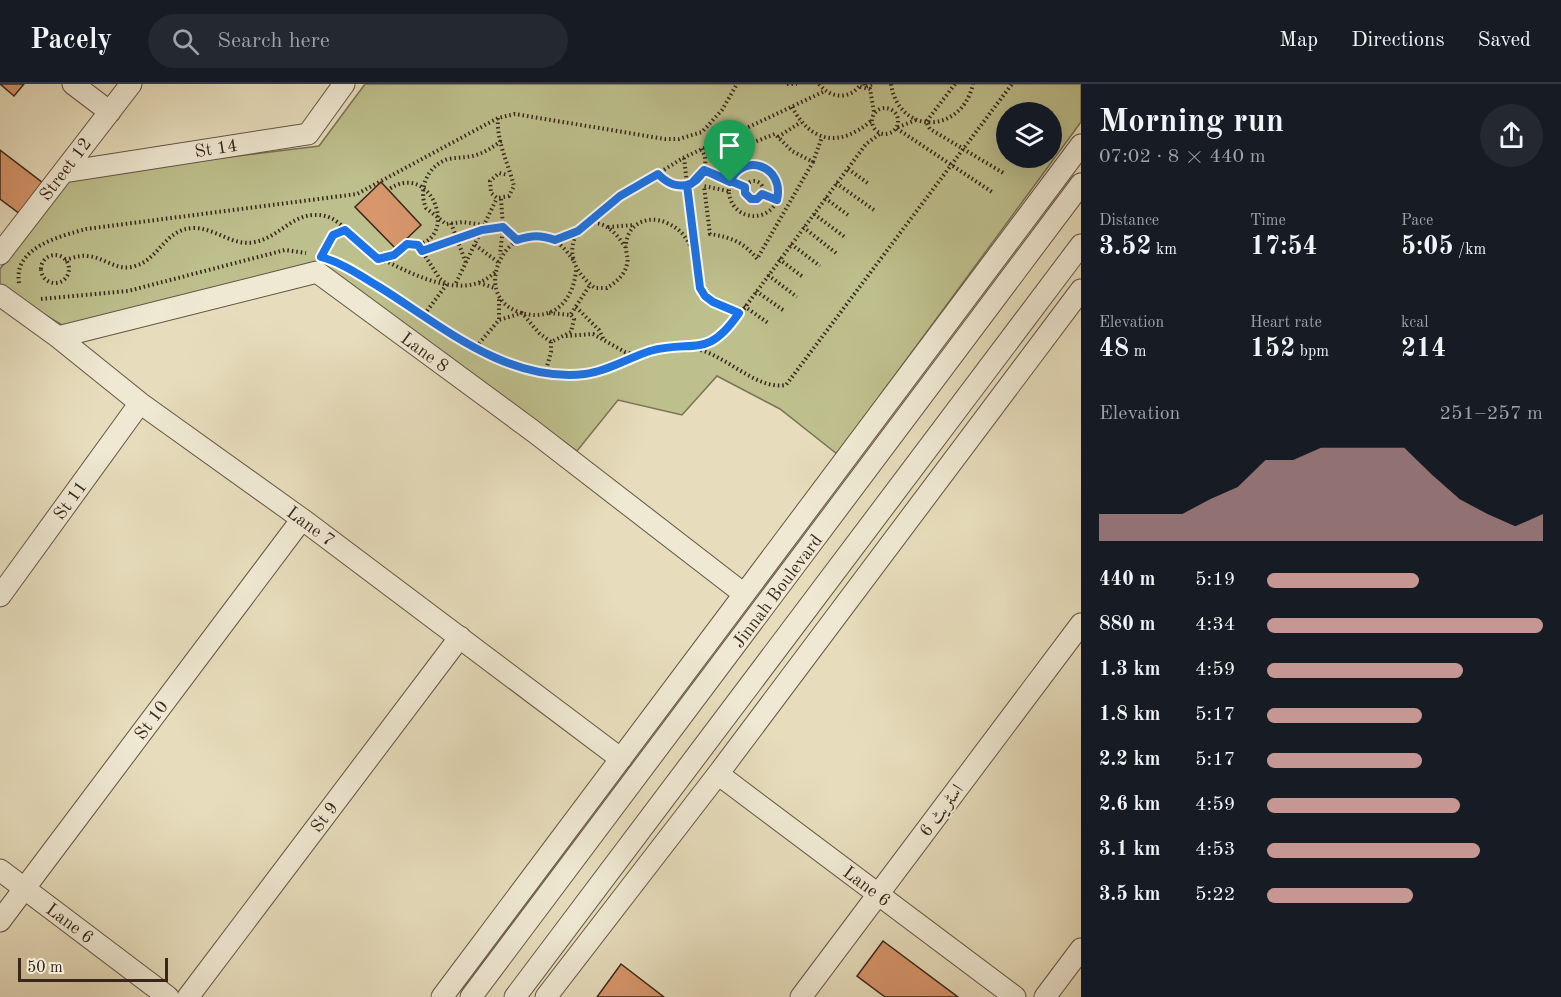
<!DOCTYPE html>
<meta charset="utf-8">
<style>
body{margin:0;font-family:"Old Standard TT",Amiri,serif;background:#242831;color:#f1f3f6;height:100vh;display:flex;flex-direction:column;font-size:22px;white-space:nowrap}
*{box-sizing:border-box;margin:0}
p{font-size:20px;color:#9ea1a6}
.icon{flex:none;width:33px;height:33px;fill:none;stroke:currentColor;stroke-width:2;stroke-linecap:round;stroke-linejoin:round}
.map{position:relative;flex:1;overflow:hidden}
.sheet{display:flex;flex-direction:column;background:#171b24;width:480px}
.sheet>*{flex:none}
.buttons{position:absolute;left:996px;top:18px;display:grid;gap:12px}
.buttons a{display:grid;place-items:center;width:66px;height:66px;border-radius:50%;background:#171b24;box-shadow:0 6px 24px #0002;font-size:30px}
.scale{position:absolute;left:18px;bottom:15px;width:150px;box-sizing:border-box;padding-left:6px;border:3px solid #39261b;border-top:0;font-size:16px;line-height:21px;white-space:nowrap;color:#39261b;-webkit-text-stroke:4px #efe9d3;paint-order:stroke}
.pin{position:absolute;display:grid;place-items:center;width:51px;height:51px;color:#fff;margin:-62px -26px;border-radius:50% 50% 50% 0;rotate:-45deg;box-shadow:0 0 6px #0007}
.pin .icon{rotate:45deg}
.round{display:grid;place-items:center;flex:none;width:63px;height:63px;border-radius:32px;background:#242831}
.summary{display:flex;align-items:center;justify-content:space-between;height:102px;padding:0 18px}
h1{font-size:33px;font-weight:700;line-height:45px}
.metrics{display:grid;grid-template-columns:repeat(3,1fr);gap:9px;height:102px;padding:6px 18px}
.metrics div{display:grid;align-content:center}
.metrics b{font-size:26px;font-weight:700}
.metrics small{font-size:16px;font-weight:400}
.metrics p{font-size:16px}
.chart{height:168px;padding:12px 18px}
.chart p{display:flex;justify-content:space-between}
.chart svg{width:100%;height:108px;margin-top:6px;fill:#c59692;opacity:.7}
ul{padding:0 18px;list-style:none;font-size:20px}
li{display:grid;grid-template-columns:96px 72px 1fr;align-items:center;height:45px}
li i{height:15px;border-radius:8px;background:#c59692}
header{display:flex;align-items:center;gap:36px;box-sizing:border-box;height:84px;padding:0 30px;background:#171b24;border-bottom:2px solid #363941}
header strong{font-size:28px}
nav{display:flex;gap:33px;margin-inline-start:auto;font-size:21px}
.search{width:420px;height:54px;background:#242831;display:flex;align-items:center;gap:15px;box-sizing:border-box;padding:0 21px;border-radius:33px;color:#9ea1a6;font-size:22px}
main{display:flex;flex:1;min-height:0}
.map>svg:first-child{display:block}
</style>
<header>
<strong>Pacely</strong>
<div class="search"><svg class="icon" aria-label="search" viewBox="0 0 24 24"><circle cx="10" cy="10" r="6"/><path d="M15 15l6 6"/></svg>Search here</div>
<nav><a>Map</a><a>Directions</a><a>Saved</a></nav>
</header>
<main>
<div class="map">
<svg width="1081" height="913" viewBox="0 0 1081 913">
<rect width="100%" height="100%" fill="#e7ddbc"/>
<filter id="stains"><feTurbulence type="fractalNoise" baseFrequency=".00333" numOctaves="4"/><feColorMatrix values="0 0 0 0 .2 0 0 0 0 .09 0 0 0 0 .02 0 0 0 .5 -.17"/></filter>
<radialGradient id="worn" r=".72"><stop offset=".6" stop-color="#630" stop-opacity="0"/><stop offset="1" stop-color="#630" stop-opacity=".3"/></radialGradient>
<path fill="#bdbf8c" stroke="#7b7254" stroke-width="1.5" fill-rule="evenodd" d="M365 0H1081V38L837 370 780 325 717 292 682 331 618 316 577 367 323 189 62 241 0 204V185L72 92 319 62ZM1006 28H1052V74H1006Z"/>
<path fill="#d7966b" stroke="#39261b" stroke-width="1.5" d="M0 0H24L14 12Z
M0 66 43 99 20 130 0 115Z
M381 98 421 141 396 165 355 123Z
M883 857 958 913H885L857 892Z
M621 880 664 913H597Z"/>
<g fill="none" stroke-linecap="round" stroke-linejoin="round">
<g stroke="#645443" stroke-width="23">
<path id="minor" d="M73 0 110 28
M64 88 308 50 344 0
M0 170 131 0
M0 211 58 253 140 319 302 435 621 675
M58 253 317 188 533 347 744 510
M0 512 140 319
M718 690 1015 913
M0 786 168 913
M0 837 302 435
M188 913 460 553
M442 913 1081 61
M471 913 1081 100
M515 913 1081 161
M546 913 718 690 1081 206
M801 913 1081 540
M1045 913 1081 865"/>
</g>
<path stroke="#39261b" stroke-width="4" stroke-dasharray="1.5 3" stroke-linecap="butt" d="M787 0H797
M819 0C831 15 850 16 861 0
M864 0 865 3 874 0
M891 0C899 52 962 50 973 0
M955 0 926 38 930 45 1005 90
M860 3 870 5 874 28
M792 23C812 60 840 63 871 37
M872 37a13 13 0 1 1 26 0a13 13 0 1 1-26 0Z
M498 34C496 56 509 82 514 102L509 112 497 114 491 109 490 97 499 89 508 91
M916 36 896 44 992 108
M778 53 801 38
M684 74 695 168
M813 78 822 53
M729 107a25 25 0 1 1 50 0a25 25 0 1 1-50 0Z
M848 85 869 100
M704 86 745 103
M658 90 676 102 691 100C704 92 710 78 701 64
M745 106a9 9 0 1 1 18 0a9 9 0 1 1-18 0Z
M836 99 874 126
M728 107 704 102 710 150C730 153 744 158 757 175L813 78 792 67 775 50 723 70 719 82 735 89
M762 110 777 116
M825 114 848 131
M501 115 503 143 517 155
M814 130 846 154
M451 139 466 179
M589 140C605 136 617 150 625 163
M484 141 463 138 446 140 426 124C418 105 427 82 448 75 458 73 467 74 476 71 486 68 493 63 501 57
M608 143 634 141
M803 143 836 169
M578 147C565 169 576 190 595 204H607C616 198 625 191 627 180 629 173 625 168 626 161 627 140 648 130 667 139 685 147 690 159 696 178
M555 156 578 147 620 113 683 74 825 7
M791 160 820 182
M418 161 440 195 447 200 424 231
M475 161 498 178
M422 167 482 146 503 143 500 171
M322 170 333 151 345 146
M41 185a14 14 0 1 1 28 0a14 14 0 1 1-28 0Z
M379 175 394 171 403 161C407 160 412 162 417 161 460 152 430 75 388 106
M779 175 803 193
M65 176C72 174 80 171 87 172 104 173 117 188 135 182 160 175 164 145 194 144 216 144 233 163 255 158 281 153 295 125 325 132 343 136 361 164 378 175 381 177 386 177 390 179 420 194 468 217 496 187
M573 176C524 101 454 215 526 230 557 236 574 213 576 186
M696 178C700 215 707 215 739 229
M350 185C380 203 409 221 439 240 487 270 526 297 585 290 623 286 651 260 690 264 722 266 755 307 786 301L1012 0
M768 191 797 213
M19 199C13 163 61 152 86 145L357 110 498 34 515 30 665 55H679L702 48 722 26 737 0
M456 199 497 114
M479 199 495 204
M756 207 783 226
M41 215 128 207 285 166 306 169
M744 222 768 239
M576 223 599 246 604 256
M571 230 590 201
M499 235V213
M566 252 593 250 625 268 637 271
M476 263 499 236 522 229 539 249 551 258 571 248 574 235 571 231 549 229
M696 263 726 249 866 60 881 49
M545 290 551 268V258"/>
<use href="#minor" stroke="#efe9d3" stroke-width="21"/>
</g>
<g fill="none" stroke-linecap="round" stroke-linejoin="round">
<g stroke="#fff" stroke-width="12">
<path id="route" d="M730 98 704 86 691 100C677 104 668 100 658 90L620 112 578 147 555 156C541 151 532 151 517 156L503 143 482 146 422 167 418 161 407 160 394 171 378 175 345 146 333 151 321 173C343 179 361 192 381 204 443 243 508 299 585 290 608 287 628 274 650 267 694 255 707 276 739 229L713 218 705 212 700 204 687 101C695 99 700 94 704 86L745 103V109L751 115H757L762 110 777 116C785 82 743 67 730 98"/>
</g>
<use href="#route" stroke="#1a73e8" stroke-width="8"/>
</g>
<g text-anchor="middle" stroke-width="4.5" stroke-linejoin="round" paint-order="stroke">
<g font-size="18" fill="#39261b" stroke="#efe9d3">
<text transform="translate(216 64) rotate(-9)" y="6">St 14</text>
<text transform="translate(65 85) rotate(-53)" y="6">Street 12</text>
<text transform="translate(425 268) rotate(36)" y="6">Lane 8</text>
<text transform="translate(70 416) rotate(-54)" y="6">St 11</text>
<text transform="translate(311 442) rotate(36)" y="6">Lane 7</text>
<text transform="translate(777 507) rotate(-53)" y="6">Jinnah Boulevard</text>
<text transform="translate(151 636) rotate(-53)" y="6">St 10</text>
<text transform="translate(941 726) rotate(-53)" y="6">اسٹریٹ 6</text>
<text transform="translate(324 733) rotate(-53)" y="6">St 9</text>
<text transform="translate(867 802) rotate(37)" y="6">Lane 6</text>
<text transform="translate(70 839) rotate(37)" y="6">Lane 6</text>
</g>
</g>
<rect width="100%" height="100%" filter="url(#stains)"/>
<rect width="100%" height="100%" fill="url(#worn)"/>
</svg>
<div class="buttons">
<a><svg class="icon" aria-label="layers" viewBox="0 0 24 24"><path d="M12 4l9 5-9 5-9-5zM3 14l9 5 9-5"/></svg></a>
</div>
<div class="scale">50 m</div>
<div class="pin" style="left:730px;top:98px;background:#1e9e55"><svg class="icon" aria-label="arrive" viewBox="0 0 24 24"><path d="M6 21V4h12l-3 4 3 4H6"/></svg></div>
</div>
<section class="sheet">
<div class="summary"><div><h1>Morning run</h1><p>07:02 · 8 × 440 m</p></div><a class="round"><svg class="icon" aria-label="share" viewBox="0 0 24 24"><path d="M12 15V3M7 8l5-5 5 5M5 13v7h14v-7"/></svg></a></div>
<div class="metrics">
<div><p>Distance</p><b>3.52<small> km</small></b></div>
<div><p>Time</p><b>17:54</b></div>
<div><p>Pace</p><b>5:05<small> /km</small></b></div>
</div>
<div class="metrics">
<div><p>Elevation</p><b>48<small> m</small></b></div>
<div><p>Heart rate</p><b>152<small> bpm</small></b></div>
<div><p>kcal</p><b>214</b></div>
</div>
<div class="chart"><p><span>Elevation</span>251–257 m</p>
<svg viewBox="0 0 160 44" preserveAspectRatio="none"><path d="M0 44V33L10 33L20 33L30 33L40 27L50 22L60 11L70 11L80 6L90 6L100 6L110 6L120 17L130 27L140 33L150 38L160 33V44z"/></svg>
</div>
<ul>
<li><b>440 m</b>5:19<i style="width:55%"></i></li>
<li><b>880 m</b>4:34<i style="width:100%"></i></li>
<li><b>1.3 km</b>4:59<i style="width:71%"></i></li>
<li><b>1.8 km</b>5:17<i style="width:56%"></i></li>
<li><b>2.2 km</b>5:17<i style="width:56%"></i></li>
<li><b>2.6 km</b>4:59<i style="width:70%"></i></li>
<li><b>3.1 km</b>4:53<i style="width:77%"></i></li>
<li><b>3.5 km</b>5:22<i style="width:53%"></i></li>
</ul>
</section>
</main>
